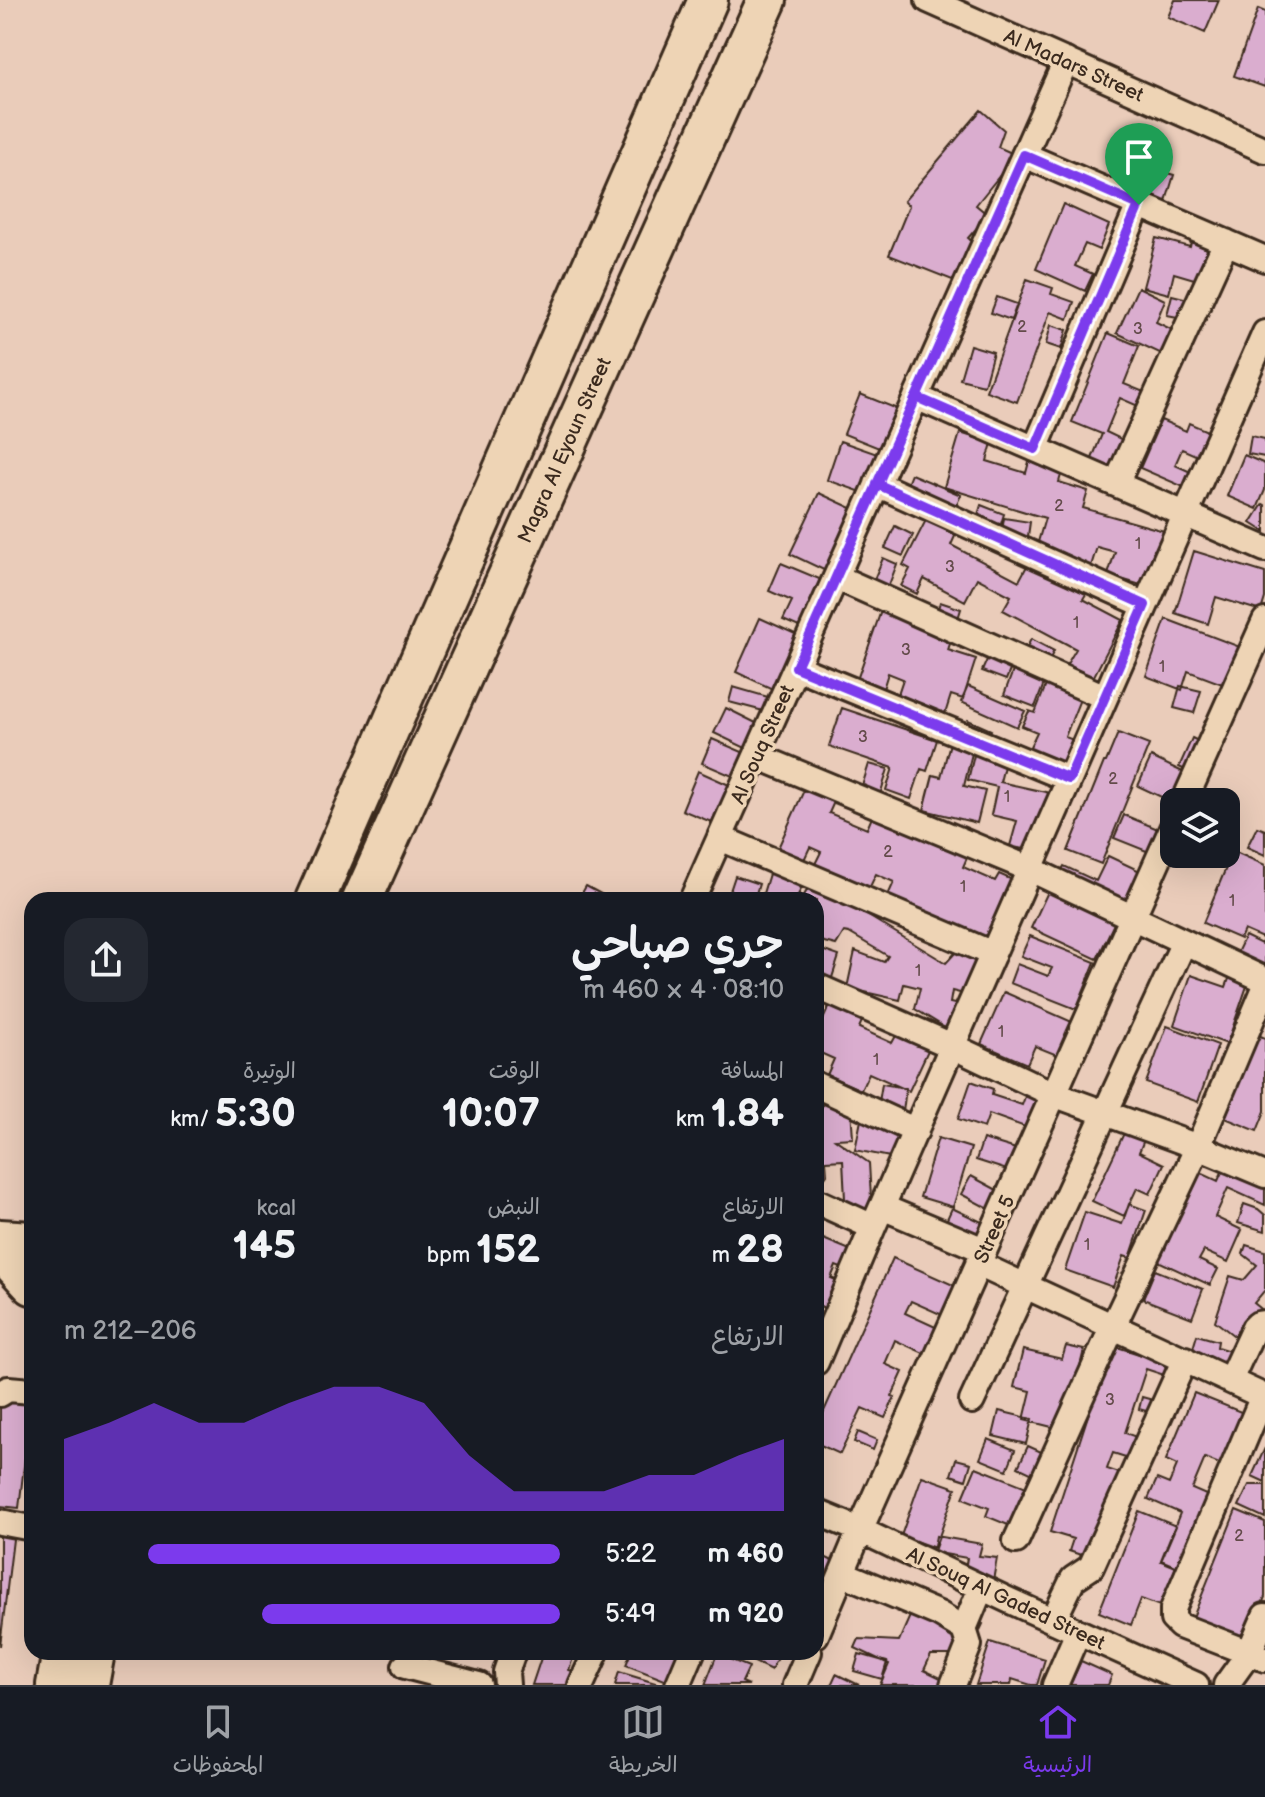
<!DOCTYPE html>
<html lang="ar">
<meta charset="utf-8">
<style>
body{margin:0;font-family:"Balsamiq Sans","Playpen Sans Arabic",sans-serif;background:#242831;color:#f1f3f6;direction:rtl;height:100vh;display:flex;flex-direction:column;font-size:30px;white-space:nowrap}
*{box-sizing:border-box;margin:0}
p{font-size:26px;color:#9ea1a6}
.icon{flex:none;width:44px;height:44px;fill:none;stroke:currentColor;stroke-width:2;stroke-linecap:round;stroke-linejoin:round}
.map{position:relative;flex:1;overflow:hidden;direction:ltr}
.panel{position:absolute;left:24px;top:892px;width:800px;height:768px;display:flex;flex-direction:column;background:#171b24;border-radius:24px;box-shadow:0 8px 32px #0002;direction:rtl}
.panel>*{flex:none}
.tools{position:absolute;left:1160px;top:788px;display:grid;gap:16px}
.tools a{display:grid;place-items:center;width:80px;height:80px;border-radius:16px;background:#171b24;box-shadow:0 8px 32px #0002;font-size:40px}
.pin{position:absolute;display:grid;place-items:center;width:68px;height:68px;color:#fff;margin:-82px -34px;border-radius:50% 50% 50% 0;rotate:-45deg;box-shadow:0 0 8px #0007}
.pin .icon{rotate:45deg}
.round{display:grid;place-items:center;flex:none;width:84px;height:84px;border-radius:24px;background:#242831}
.headline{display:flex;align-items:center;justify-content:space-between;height:136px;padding:0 40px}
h1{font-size:44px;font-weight:600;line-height:60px}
.stats{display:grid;grid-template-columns:repeat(3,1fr);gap:12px;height:136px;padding:8px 40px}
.stats div{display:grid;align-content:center}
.stats b{font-size:40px;font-weight:600}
.stats small{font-size:22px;font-weight:400}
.stats p{font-size:22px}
.chart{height:224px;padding:16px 40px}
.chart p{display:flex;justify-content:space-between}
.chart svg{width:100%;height:144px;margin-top:8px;fill:#7c3aed;opacity:.7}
ul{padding:0 40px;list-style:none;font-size:26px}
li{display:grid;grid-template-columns:128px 96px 1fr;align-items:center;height:60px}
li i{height:20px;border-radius:10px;background:#7c3aed}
.tabs{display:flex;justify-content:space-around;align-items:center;height:112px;border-top:2px solid #363941;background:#171b24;font-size:22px;color:#9ea1a6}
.tabs a{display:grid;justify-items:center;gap:4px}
.tabs .current{color:#7c3aed}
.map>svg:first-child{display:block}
</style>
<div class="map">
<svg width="1265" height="1685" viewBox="0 0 1265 1685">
<rect width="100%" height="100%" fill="#eaccba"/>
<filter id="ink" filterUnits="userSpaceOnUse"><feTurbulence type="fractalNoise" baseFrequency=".0125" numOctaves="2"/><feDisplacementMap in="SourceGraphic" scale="16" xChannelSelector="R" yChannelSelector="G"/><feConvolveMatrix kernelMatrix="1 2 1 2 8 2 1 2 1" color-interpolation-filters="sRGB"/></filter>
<g filter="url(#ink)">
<path fill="#daadcf" stroke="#3b2a1e" stroke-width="2" d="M1175 0H1219L1205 33 1168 17Z
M1258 9 1265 12V87L1234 76Z
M981 110 1004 130 998 147 1016 155 976 205 988 215 968 238 980 248 965 285 889 255 909 206 904 201Z
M1130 147 1159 155 1154 169 1174 175 1164 208 1116 194Z
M1063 204 1109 225 1099 250 1085 244 1075 266 1093 274 1085 291 1036 269Z
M1156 238 1190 247 1191 242 1210 247 1201 281 1174 273 1169 294 1143 287Z
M1027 279 1053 288 1051 294 1074 302 1068 319 1050 312 1017 402 986 391Z
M1138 287 1165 300 1156 322 1177 332 1166 356 1117 333Z
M1172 295 1192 300 1188 319 1167 315Z
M997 297 1017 304 1011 320 991 313Z
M1051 325 1067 330 1061 349 1046 344Z
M1108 333 1139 346 1124 384 1144 392 1138 406 1120 398 1106 432 1125 441 1109 480 1087 471 1102 434 1072 422Z
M970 345 993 352 984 385 960 379Z
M860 394 905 412 889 452 844 434Z
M1161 420 1186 431 1189 423 1212 433 1202 458 1182 449 1175 465 1193 473 1186 488 1140 468Z
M960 433 992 443 987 461 1026 473 1030 458 1063 468 1059 482 1088 491 1083 508 1171 533 1165 553 1154 550 1144 586 1108 575 1115 552 1097 547 1091 566 1036 549 1045 518 944 487Z
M1251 436 1265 439V457L1248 454Z
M840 441 883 456 870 495 827 480Z
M1244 455 1265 464V490L1257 509 1227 496Z
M911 474 961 495 955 508 903 494Z
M819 493 858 511 830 573 790 554Z
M1263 504 1265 505V532L1251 523Z
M981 505 1004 514 1000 527 977 518Z
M927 518 956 534 951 545 1019 581 1028 564 1086 594 1083 599 1123 620 1093 678 1067 664 1076 649 1003 610 1011 596 977 578 965 601 924 579 917 594 901 586 910 569 903 565Z
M1004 518 1030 522 1027 543 1001 538Z
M895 526 913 535 903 556 885 548Z
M1194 551 1265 573V598L1261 611 1216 597 1208 624 1175 613Z
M883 558 897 564 885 595 870 589Z
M781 563 829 583 808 631 783 620 792 601 769 591Z
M940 602 961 609 956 625 935 618Z
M882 608 953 634 948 650 976 659 963 699 951 695 945 714 897 697 903 679 888 673 883 689 857 680Z
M760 618 802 637 781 693 736 672Z
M1166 619 1240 647 1225 685 1188 671 1182 690 1146 676Z
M1031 639 1054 651 1046 666 1023 655Z
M990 653 1013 663 1006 680 982 671Z
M1017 660 1048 673 1035 707 1004 695Z
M1050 675 1084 689 1065 737 1079 742 1065 773 1025 757 1037 732 1022 726 1029 711 1035 713Z
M968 686 1025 711 1017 727 961 702Z
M1180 686 1201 691 1194 713 1174 708Z
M733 687 775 699 771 713 729 702Z
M726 708 768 729 756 753 714 733Z
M842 708 937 740 927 771 921 769 911 799 886 790 893 768 829 746Z
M968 720 991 730 986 741 963 731Z
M1118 733 1149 745 1101 864 1068 851 1104 762H1106Z
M1192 738 1206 745 1193 774 1179 767Z
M712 739 754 757 744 781 702 763Z
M950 743 973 749 964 786 985 791 977 823 924 810 933 775 941 777Z
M975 751 1006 758 1000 782 1050 793 1036 852 1010 846 1017 821 991 815 997 787 968 780Z
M1151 757 1187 774 1174 803 1138 786Z
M869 764 888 769 880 795 861 789Z
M698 771 736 788 721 826 682 810Z
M809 779 838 793 829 813 867 829 875 810 969 853 963 867 995 881 999 874 1017 882 988 947 886 900 894 882 876 874 867 893 813 868 821 852 810 847 804 860 778 848Z
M1124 815 1158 829 1149 852 1114 838Z
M1257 827 1265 830V855L1247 847Z
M1233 851 1265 865V932L1262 938 1244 930 1240 939 1203 923Z
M1108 856 1142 872 1124 909 1058 877 1064 866 1096 881Z
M772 864 807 878 798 895 803 897 812 882 946 963 956 952 986 958 972 996 952 991 950 1003 968 1007 955 1038 939 1036 941 1025 915 1009 920 988 904 984 900 1000 847 988 855 951 884 962 888 956 849 933 844 932 836 945 816 940V900H761Z
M735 876 759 884 754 900H727Z
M1052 883 1118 915 1097 959 1031 928Z
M586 886 612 900H578Z
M1030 936 1095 962 1076 1009 1010 983 1017 964 1048 976 1052 968 1021 956Z
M1245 936 1261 944 1265 936V971L1235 957Z
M816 948 839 956 829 987 816 983Z
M1191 975 1226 987 1230 976 1248 983 1227 1044 1174 1025Z
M1004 992 1072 1022 1057 1055 1035 1046 1027 1064 981 1044Z
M833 997 866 1012 859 1028 892 1043 898 1032 930 1046 909 1091 869 1073 861 1090 827 1075 834 1059 816 1051V1036Z
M1167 1026 1218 1045 1198 1102 1146 1083Z
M1258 1035 1265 1038V1111L1257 1131 1225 1118Z
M971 1081 993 1089 992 1095 1022 1105 1026 1094 1053 1103 1042 1133 989 1114 984 1128 958 1119Z
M882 1084 906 1088 903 1112 878 1108Z
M830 1094 851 1108 853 1138 835 1139 869 1163 873 1234 852 1235 851 1203 845 1199 843 1160 826 1161 827 1174 816 1190V1102L822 1106Z
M861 1120 906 1129 900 1159 855 1150Z
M1125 1131 1144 1140 1139 1152 1164 1164 1150 1194 1137 1188 1124 1216 1092 1201Z
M938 1138 971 1148 953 1207 920 1197Z
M983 1139 1016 1149 1010 1171 976 1160Z
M1226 1163 1265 1181V1205L1228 1188 1215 1217 1242 1230 1228 1262 1204 1251 1199 1260 1218 1269 1210 1285 1158 1261 1199 1172 1218 1181Z
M971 1176 1012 1198 1002 1216 961 1194Z
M1129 1204 1146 1210 1130 1258 1124 1256 1113 1287 1065 1270 1085 1212 1122 1224Z
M1244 1204 1258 1209 1265 1215V1231L1238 1223Z
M952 1208 986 1224 972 1256 937 1241Z
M816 1236 867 1257 859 1275 836 1266 831 1278 854 1288 842 1316 816 1305Z
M1246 1245 1265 1251V1290L1254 1303 1265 1312 1238 1339 1215 1321 1230 1276 1244 1280 1257 1265 1243 1254Z
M893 1258 962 1289 949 1318 911 1301 905 1313 942 1330 930 1356 895 1340 885 1364 903 1372 892 1396 895 1397 885 1418 862 1408 840 1454 816 1443V1429Z
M1155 1270 1203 1289 1192 1318 1143 1299Z
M1197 1335 1218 1341 1217 1347 1252 1358 1244 1385 1187 1368Z
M1111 1345 1170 1364 1167 1376 1146 1369 1125 1433 1142 1439 1135 1460 1113 1453 1107 1469 1122 1474 1093 1559 1069 1551 1073 1539 1050 1532Z
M1066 1346 1084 1350 1064 1430 1024 1420 1031 1391 1014 1387 1023 1350 1062 1359Z
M0 1393 32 1398 19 1508 0 1506Z
M1194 1393 1246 1414 1224 1466 1205 1458 1192 1489 1213 1498 1184 1570 1161 1560 1180 1513 1148 1499 1157 1479 1169 1484 1177 1465 1166 1460Z
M1142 1397 1160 1402 1157 1414 1139 1409Z
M999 1411 1032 1419 1026 1444 993 1436Z
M858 1432 877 1440 873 1450 854 1442Z
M988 1439 1015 1450 1007 1470 980 1459Z
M1028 1446 1048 1455 1039 1477 1018 1467Z
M1265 1448V1482L1252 1476Z
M956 1459 971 1463 966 1480 951 1475Z
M976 1467 1029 1488 1013 1527 986 1516 989 1508 963 1498Z
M922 1476 956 1488 935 1548 901 1536Z
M1249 1485H1265V1518L1239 1506Z
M1236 1510 1265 1522V1597L1241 1653 1188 1630Z
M1139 1511 1176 1526 1161 1561 1176 1567 1160 1606 1141 1599 1131 1625 1099 1612Z
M0 1529 14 1531 0 1646Z
M936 1536 982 1544 979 1556 997 1558 991 1592 962 1587 967 1558 933 1552Z
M816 1553 835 1562 816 1603Z
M903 1596 923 1597 983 1624 975 1641H957L951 1655H931L924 1670 943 1679 940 1685H880L889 1664 855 1648 859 1639 899 1641 910 1616 897 1610Z
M990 1642 1045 1659 1037 1685H1031L1012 1679 1011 1685H976Z
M543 1652H575L569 1670 592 1678 590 1685H532Z
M631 1652H689L675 1684 626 1665Z
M733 1652H780L771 1670Z
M717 1654 749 1667 742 1682 749 1685H705Z
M859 1654 887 1662 882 1679 854 1671Z
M1081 1661 1112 1675 1108 1685H1070Z
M619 1672 662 1685H615Z
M836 1674 859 1685H831Z"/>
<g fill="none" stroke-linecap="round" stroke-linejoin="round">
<g stroke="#3b2a1e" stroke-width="30">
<path id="street" d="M928 0 1265 150
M1024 155 1265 259
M916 397 1265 549
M1035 449 1139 205
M877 484 1145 605
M1116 484 1226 242
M836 577 1105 697
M796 667 1069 779
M757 756 1030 869 1265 980
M1184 802 1265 621
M720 838 993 954
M692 900 1066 61
M816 986 952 1046 1053 1094 1198 1147 1265 1175
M816 1085 916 1131
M816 1201 873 1227
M882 1207 984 1250
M978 1264 1265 1397
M816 1362 873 1227 1265 333
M1230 1380 1254 1328 1258 1324 1265 1323
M0 1394 8 1389 32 1391
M1263 1396 1173 1609V1619L1180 1626 1265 1659
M972 1401 1184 942
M816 1512 860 1530 1008 1600 1196 1685
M0 1522 32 1528
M1016 1541 1113 1326 1198 1147 1265 988
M842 1573 939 1614 964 1629 969 1645 953 1685
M1053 1621 1073 1579 1091 1567 1185 1359
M964 1629 981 1588
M816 1635 860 1530 1174 824
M405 1666 479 1685
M507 1685 506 1672 513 1652
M581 1685 596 1652
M678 1685 692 1652
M795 1685 809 1652
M1055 1685 1078 1632
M1226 1685 1249 1653 1265 1616"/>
</g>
<g stroke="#3b2a1e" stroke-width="44">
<path id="primary" d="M315 900 708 0
M362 900 767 0
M0 1239 32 1241
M0 1253 12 1263 32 1285
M56 1685 62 1652
M89 1685 95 1652"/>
</g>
<use href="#street" stroke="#eed4b5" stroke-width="24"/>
<use href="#primary" stroke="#eed4b5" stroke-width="38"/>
</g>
</g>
<g fill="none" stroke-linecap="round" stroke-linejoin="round" filter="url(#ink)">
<g stroke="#fff" stroke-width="16">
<path id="route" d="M1139 205 1024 155C948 326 872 497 796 667L1069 779 1145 605 877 484 916 397 1035 449 1139 205"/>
</g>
<use href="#route" stroke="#7c3aed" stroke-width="10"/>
</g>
<g text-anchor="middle" stroke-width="7" stroke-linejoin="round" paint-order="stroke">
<g font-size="16" fill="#634b4a">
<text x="1022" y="332">2</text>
<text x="1138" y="334">3</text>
<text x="1059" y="511">2</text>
<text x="1138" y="549">1</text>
<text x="950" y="572">3</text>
<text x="1076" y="628">1</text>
<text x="906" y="655">3</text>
<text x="1162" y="672">1</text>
<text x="863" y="742">3</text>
<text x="1113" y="784">2</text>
<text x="1007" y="802">1</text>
<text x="888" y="857">2</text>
<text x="963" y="892">1</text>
<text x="1232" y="906">1</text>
<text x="918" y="976">1</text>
<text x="1001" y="1037">1</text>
<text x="876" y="1065">1</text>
<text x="1087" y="1250">1</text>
<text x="1110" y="1405">3</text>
<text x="1239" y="1541">2</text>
</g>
<g font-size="20" fill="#3b2a1e" stroke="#eed4b5">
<text transform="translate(1074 65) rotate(24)" y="7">Al Madars Street</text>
<text transform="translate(564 450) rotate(-66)" y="7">Magra Al Eyoun Street</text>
<text transform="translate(762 744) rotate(-66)" y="7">Al Souq Street</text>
<text transform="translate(994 1229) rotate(-66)" y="7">Street 5</text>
<text transform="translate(1006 1598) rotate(25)" y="7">Al Souq Al Gaded Street</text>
</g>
</g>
</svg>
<div class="tools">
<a><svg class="icon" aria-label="layers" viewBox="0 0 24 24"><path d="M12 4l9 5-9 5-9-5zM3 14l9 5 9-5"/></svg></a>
</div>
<div class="pin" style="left:1139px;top:205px;background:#1e9e55"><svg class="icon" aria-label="arrive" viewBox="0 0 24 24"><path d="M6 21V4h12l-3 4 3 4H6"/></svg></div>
<section class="panel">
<div class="headline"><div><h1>جري صباحي</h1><p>08:10 · 4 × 460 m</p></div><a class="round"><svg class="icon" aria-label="share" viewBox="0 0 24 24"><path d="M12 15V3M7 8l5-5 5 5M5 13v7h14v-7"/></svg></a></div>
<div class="stats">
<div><p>المسافة</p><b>1.84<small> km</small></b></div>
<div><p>الوقت</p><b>10:07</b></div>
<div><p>الوتيرة</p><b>5:30<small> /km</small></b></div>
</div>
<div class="stats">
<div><p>الارتفاع</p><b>28<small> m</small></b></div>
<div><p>النبض</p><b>152<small> bpm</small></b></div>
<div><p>kcal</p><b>145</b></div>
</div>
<div class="chart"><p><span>الارتفاع</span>206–212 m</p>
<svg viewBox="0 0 160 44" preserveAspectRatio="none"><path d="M0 44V22L10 17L20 11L30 17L40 17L50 11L60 6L70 6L80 11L90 27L100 38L110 38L120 38L130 33L140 33L150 27L160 22V44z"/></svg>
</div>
<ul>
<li><b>460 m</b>5:22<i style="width:83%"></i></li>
<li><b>920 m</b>5:49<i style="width:60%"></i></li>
</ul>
</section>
</div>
<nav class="tabs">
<a class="current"><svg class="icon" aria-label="home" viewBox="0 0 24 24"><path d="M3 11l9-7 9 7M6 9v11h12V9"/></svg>الرئيسية</a>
<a><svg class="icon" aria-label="map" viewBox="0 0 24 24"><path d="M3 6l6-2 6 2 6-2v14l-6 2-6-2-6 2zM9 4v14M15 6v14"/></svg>الخريطة</a>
<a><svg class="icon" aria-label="saved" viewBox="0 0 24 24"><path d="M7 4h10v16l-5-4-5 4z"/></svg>المحفوظات</a>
</nav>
